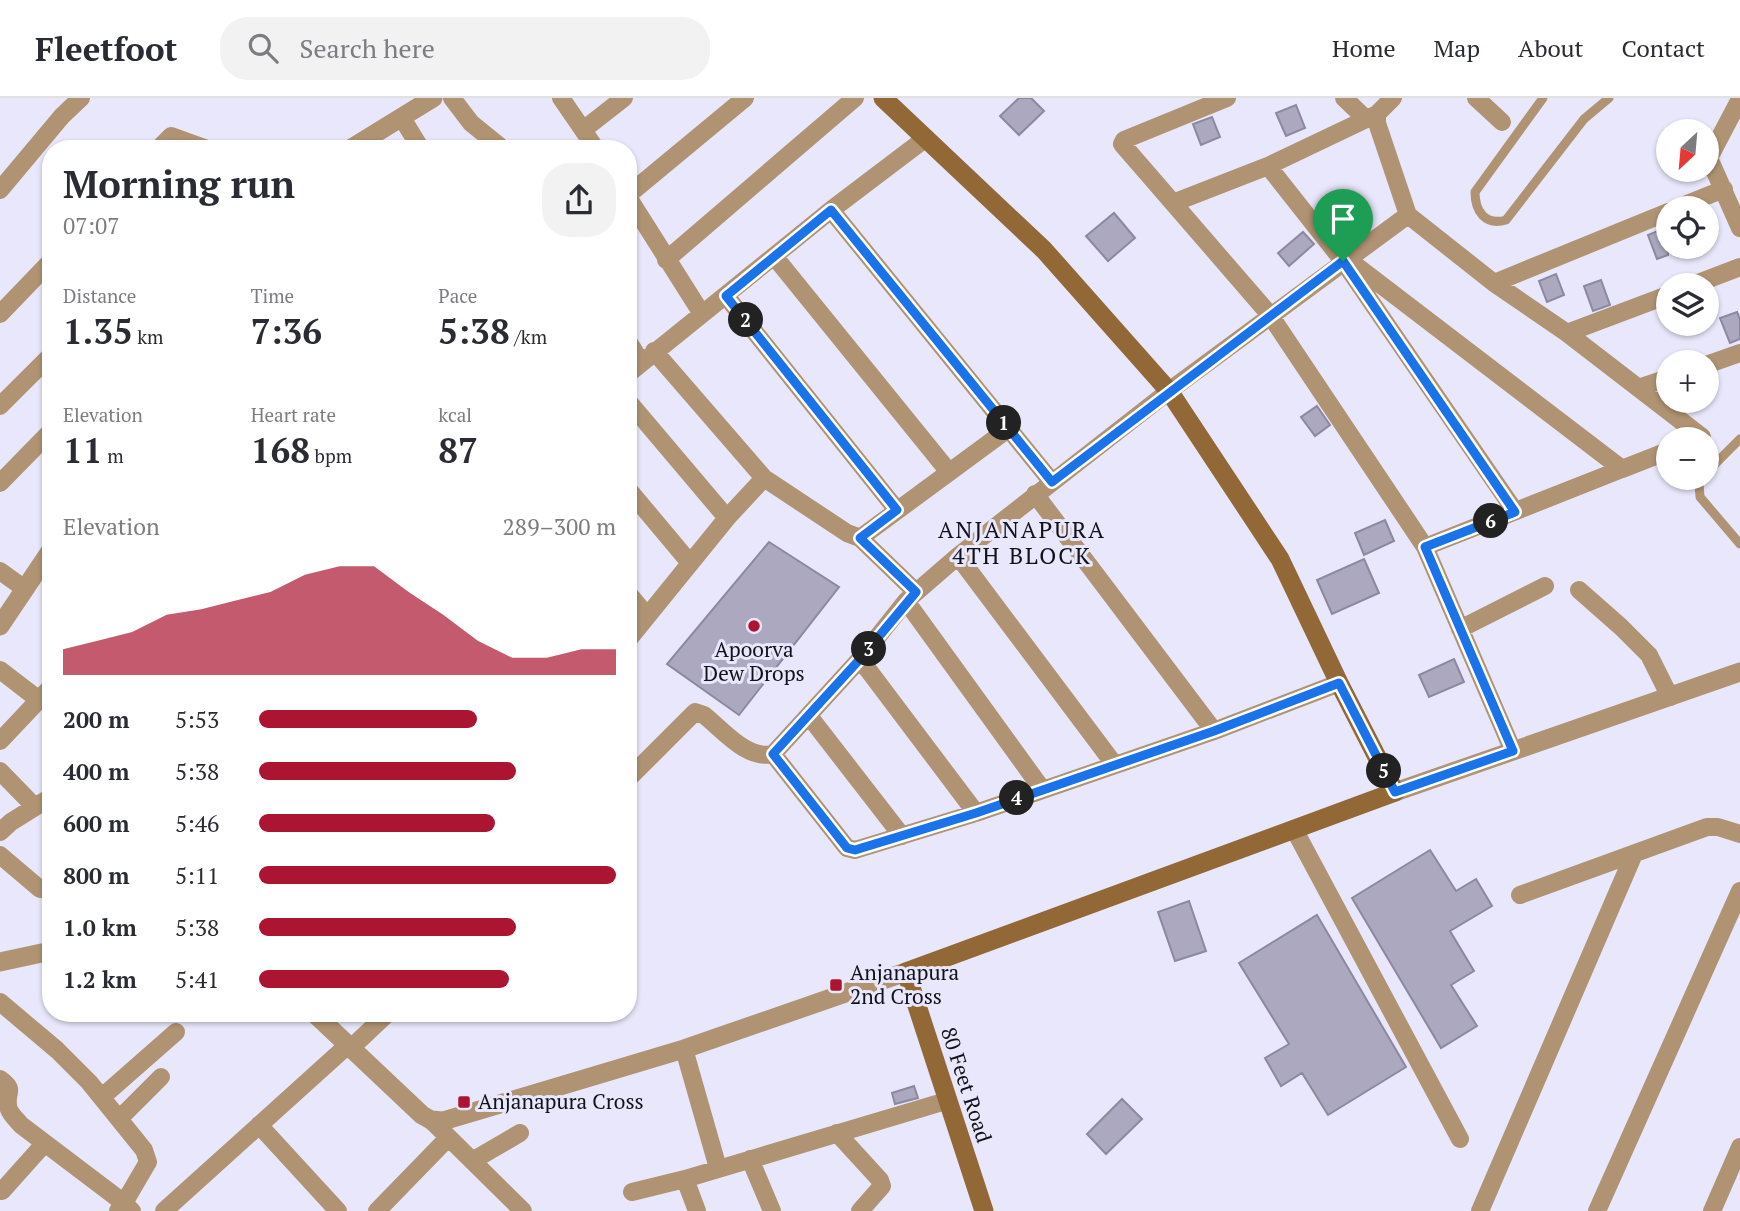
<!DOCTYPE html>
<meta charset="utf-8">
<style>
body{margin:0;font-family:"PT Serif",serif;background:#f2f2f3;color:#2b2b33;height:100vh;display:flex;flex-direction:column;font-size:26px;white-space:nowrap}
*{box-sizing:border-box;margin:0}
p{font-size:23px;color:#7c7c81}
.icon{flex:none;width:38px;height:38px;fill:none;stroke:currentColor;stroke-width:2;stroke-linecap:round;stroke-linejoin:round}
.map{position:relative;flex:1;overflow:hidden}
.panel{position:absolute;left:42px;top:42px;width:595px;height:882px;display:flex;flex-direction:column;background:#fff;border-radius:28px;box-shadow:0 2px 5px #0004}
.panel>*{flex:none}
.needle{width:46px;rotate:206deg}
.fabs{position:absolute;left:1656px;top:21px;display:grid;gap:14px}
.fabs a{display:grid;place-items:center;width:63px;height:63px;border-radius:50%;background:#fff;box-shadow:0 2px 5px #0004;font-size:35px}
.pin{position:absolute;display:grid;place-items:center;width:60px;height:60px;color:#fff;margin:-72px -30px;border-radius:50% 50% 50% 0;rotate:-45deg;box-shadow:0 0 7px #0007}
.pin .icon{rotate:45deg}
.km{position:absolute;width:35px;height:35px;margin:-18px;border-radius:50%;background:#222;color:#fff;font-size:19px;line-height:35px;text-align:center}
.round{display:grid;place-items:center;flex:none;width:74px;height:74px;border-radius:28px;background:#f2f2f3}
.headline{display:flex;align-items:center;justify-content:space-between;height:119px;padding:0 21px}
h1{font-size:38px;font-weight:700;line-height:52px}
.stats{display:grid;grid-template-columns:repeat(3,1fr);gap:10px;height:119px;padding:7px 21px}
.stats div{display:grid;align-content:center}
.stats b{font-size:35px;font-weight:700}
.stats small{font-size:19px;font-weight:400}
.stats p{font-size:19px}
.chart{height:196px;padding:14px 21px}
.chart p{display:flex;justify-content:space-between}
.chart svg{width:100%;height:126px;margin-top:7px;fill:#ab1531;opacity:.7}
ul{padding:0 21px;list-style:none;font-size:23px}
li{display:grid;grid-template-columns:112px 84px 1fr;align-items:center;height:52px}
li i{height:18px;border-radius:9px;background:#ab1531}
header{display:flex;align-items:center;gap:42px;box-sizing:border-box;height:98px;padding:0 35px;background:#fff;border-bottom:2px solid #e1e1e2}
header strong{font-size:33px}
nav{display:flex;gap:38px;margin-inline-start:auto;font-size:24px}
.search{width:490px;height:63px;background:#f2f2f3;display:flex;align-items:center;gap:18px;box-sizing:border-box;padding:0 24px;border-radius:28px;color:#7c7c81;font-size:26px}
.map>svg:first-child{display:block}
</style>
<header>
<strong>Fleetfoot</strong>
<div class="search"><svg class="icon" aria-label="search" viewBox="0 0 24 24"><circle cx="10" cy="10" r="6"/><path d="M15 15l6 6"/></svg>Search here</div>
<nav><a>Home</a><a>Map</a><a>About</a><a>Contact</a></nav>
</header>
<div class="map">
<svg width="1740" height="1113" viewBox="0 0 1740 1113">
<rect width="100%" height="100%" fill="#e9e7fb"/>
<path fill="#aba8bf" stroke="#8c889f" stroke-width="2" d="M1019 0H1031L1044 13 1019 37 1000 18Z
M1296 7 1305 30 1286 38 1276 15Z
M1212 19 1220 39 1201 47 1193 26Z
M1114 115 1135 140 1108 163 1086 138Z
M1665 130 1668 137V157L1657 161 1648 137Z
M1303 134 1314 146 1289 168 1278 155Z
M1556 176 1564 197 1547 204 1539 183Z
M1601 182 1610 207 1593 213 1584 188Z
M1737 214 1740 221V241L1730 245 1720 220Z
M1317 308 1330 327 1315 338 1301 319Z
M1385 422 1394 443 1364 457 1355 435Z
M769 444 839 489 739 617 667 566Z
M1364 461 1379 495 1332 516 1317 482Z
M1454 561 1464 584 1429 599 1419 577Z
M1430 752 1456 793 1476 781 1492 808 1450 833 1474 873 1451 887 1477 928 1441 950 1352 800Z
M1189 803 1206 853 1175 863 1158 814Z
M1317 817 1406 969 1328 1017 1302 975 1281 988 1265 960 1289 946 1239 865Z
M914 988 918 1000 895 1006 892 995Z
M1122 1001 1142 1021 1106 1056 1087 1036Z"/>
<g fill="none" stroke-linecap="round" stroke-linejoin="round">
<path stroke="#af9373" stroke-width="9" d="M1543 0 1475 94C1475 113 1485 128 1506 122L1584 21 1609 0
M1706 375 1740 341
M1703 380 1699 385 1700 399 1740 446"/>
<path stroke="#af9373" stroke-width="18" d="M452 0 471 25 503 51
M561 0 596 51
M1227 0 1124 42 1122 46 1270 217 1425 449 1513 653
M1344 0 1366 21
M1476 0 1502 24
M1740 1 1709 60 1740 130
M1377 16V25L1408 117 1494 185 1567 235 1702 339
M402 20 421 51
M583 32 624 0
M158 51 171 38 207 51
M1268 68 1343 163 1515 413
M0 92 62 18 81 0
M628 97 745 0
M628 99 702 216
M1173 105 1268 68 1377 16 1393 0
M1677 110 1724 91
M831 112 1052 384
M774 158 949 374
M1346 160 1622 371 1425 449
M666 162 855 0
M1494 185 1668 114
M1693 187 1740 169
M726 198 897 412
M0 216 51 163
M1567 235 1668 197
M628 243 641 264
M654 253 764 380
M1706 267 1740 255
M628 276 831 112 926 40
M1638 290 1668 280
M628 303 727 420
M0 308 51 257
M1622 371 1668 353
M0 385 51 333
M628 391 690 465
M1035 396 1214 633
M860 440 1008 331
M958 458 1114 666
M0 473 25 491
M1579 492 1621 529 1649 557 1670 599
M628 495 647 518
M906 503 1042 691
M1460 531 1545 488
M628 542 727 420 764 380 847 435 860 440 916 494
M860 561 976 715
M0 572 39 602
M809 618 902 738
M0 643 51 589
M773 656 847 750 855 752 976 715 1214 633 1339 585
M0 673 35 709
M628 681 695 614 704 617C724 633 747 662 773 656L860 561 906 503 958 458 1169 293 1408 117
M1294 731 1460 1041
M0 734 11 724 51 699
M0 757 40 791
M1520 797 1707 729H1718L1740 736
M0 904 57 952 89 984 144 1052 148 1064 124 1105 132 1113
M351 950 388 915
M684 951 718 1070
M0 981C16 993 6 992 8 1007 8 1014 16 1021 21 1027L124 1105 118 1113
M102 999 176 934
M119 1021 161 979
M431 1022 523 1113
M259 1027 338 1113
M837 1035 880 1082 882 1088 860 1113
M750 1061 772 1113
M472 1063 520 1035
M685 1081 697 1113
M2 1093 44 1046
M632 1094 685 1081 946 1003
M164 1113 348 947
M377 1113 448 1040
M1480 1113 1634 756
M1597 1113 1740 793
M1712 1113 1740 1049"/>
<path stroke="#af9373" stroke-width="19" d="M350 51 433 0
M0 528 51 452
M1395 694 1740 574
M0 864 51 853
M314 915 422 1017 431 1022 443 1023 684 951 906 874"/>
<path stroke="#916836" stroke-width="19" d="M883 0 1044 152 1169 293 1280 461 1339 585 1395 694 906 874 984 1113"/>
</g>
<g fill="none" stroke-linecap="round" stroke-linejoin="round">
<g stroke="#fff" stroke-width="14">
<path id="route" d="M831 112 1052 384 1343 163 1515 414 1425 449 1513 653 1395 694 1339 585 1214 633 976 715 855 752 847 750 773 656 860 561 916 494 860 440 897 412 726 198Z"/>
</g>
<use href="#route" stroke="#1a73e8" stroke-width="9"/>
</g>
<g fill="#ab1531" stroke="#e9e7fb" stroke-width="2.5">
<circle cx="754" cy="528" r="7"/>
<rect x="829" y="880" width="14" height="14" rx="3.5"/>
<rect x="457" y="997" width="14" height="14" rx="3.5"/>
</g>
<g text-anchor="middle" stroke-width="6" stroke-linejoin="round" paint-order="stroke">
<g font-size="21" fill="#121119" stroke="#e9e7fb" text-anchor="start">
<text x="754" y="559" text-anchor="middle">Apoorva<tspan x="754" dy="24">Dew Drops</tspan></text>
<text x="850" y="882">Anjanapura<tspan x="850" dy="24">2nd Cross</tspan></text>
<text x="478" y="1011">Anjanapura Cross</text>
</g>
<g font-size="21" fill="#121119" stroke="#e9e7fb">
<text transform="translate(966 987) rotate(72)" y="7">80 Feet Road</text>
</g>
<g font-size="23" letter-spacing="2" fill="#121119" stroke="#e9e7fb">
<text x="1022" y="440">ANJANAPURA<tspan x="1022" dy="26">4TH BLOCK</tspan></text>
</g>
</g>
</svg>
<div class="fabs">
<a><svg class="needle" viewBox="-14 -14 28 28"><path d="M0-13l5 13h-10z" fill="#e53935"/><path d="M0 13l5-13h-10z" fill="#7c7c81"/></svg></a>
<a><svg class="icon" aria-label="locate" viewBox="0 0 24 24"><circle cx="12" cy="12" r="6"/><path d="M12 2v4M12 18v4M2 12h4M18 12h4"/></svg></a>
<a><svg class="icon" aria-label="layers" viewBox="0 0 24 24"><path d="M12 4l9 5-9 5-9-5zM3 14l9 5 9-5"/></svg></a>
<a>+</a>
<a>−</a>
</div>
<div class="pin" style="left:1343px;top:163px;background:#1e9e55"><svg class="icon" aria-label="arrive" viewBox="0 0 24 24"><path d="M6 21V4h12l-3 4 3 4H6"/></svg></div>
<b class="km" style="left:1004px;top:325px">1</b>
<b class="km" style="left:746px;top:222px">2</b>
<b class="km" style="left:869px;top:551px">3</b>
<b class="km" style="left:1017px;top:700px">4</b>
<b class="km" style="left:1384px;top:673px">5</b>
<b class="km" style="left:1491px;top:423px">6</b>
<section class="panel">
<div class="headline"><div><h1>Morning run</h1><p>07:07</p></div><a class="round"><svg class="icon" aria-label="share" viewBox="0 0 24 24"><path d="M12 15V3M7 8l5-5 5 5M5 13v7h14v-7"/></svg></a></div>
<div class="stats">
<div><p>Distance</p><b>1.35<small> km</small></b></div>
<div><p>Time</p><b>7:36</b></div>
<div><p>Pace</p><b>5:38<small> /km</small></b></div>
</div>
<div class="stats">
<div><p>Elevation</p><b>11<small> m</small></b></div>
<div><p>Heart rate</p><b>168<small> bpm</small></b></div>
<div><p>kcal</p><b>87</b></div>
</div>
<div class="chart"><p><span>Elevation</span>289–300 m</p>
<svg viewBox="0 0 160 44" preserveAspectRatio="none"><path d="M0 44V35L10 32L20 29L30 23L40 21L50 18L60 15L70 9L80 6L90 6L100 15L110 23L120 32L130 38L140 38L150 35L160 35V44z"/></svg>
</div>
<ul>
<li><b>200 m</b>5:53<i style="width:61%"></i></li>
<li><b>400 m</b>5:38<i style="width:72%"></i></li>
<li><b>600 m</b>5:46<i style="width:66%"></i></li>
<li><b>800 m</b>5:11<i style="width:100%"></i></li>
<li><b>1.0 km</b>5:38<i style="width:72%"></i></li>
<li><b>1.2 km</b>5:41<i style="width:70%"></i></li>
</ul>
</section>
</div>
